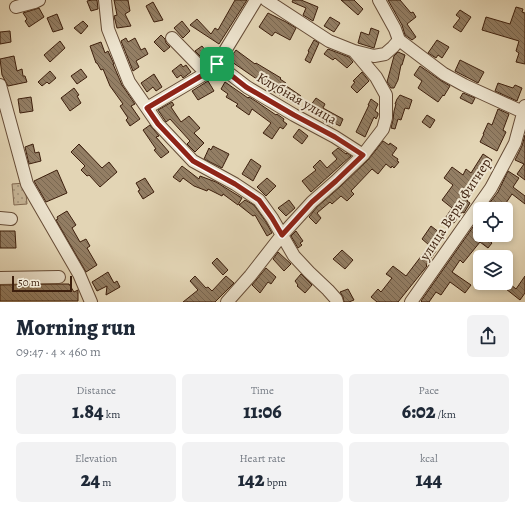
<!DOCTYPE html>
<meta charset="utf-8">
<style>
body{margin:0;font-family:Alegreya,serif;background:#f2f2f3;color:#1f2937;height:100vh;display:flex;flex-direction:column;font-size:15px;white-space:nowrap}
*{box-sizing:border-box;margin:0}
p{font-size:13px;color:#747a83}
.icon{flex:none;width:22px;height:22px;fill:none;stroke:currentColor;stroke-width:2;stroke-linecap:round;stroke-linejoin:round}
.map{position:relative;height:302px;overflow:hidden}
.details{display:flex;flex-direction:column;background:#fff;flex:1}
.details>*{flex:none}
.controls{position:absolute;left:473px;top:202px;display:grid;gap:8px}
.controls a{display:grid;place-items:center;width:40px;height:40px;border-radius:6px;background:#fff;box-shadow:0 2px 6px #0003;font-size:20px}
.scale{position:absolute;left:12px;bottom:10px;width:60px;box-sizing:border-box;padding-left:4px;border:2px solid #3d1f0d;border-top:0;font-size:11px;line-height:14px;white-space:nowrap;color:#3d1f0d;-webkit-text-stroke:3px #ede4cf;paint-order:stroke}
.pin{position:absolute;display:grid;place-items:center;width:34px;height:34px;color:#fff;margin:-17px;border-radius:8px;box-shadow:0 2px 6px #0006}
.round{display:grid;place-items:center;flex:none;width:42px;height:42px;border-radius:6px;background:#f2f2f3}
.head{display:flex;align-items:center;justify-content:space-between;height:68px;padding:0 16px}
h1{font-size:22px;font-weight:800;line-height:30px}
.stats{display:grid;grid-template-columns:repeat(3,1fr);gap:6px;height:68px;padding:4px 16px}
.stats div{display:grid;align-content:center;border-radius:6px;background:#f2f2f3;text-align:center}
.stats b{font-size:20px;font-weight:800}
.stats small{font-size:11px;font-weight:400}
.stats p{font-size:11px}
.map>svg:first-child{display:block}
</style>
<div class="map">
<svg width="525" height="302" viewBox="0 0 525 302">
<defs>
<pattern id="park-dots" width="8" height="8" patternUnits="userSpaceOnUse"><rect width="8" height="8" fill="#c7b698"/><path d="M2 2h.1M6 6h.1" fill="none" stroke="#a3937a" stroke-width="1.8" stroke-linecap="round"/></pattern>
<pattern id="building-back-hatch" width="6" height="6" patternUnits="userSpaceOnUse"><rect width="6" height="6" fill="#937e64"/><path d="M-1 5l2 2M0 0l6 6M5-1l2 2" fill="none" stroke="#796751"/></pattern>
</defs>
<rect width="100%" height="100%" fill="#e3d5b5"/>
<filter id="stains"><feTurbulence type="fractalNoise" baseFrequency=".005" numOctaves="4"/><feColorMatrix values="0 0 0 0 .2 0 0 0 0 .09 0 0 0 0 .02 0 0 0 .5 -.17"/></filter>
<radialGradient id="worn" r=".72"><stop offset=".6" stop-color="#630" stop-opacity="0"/><stop offset="1" stop-color="#630" stop-opacity=".3"/></radialGradient>
<path fill="url(#park-dots)" stroke="#826a52" d="M25 183 27 204 14 205 12 184Z"/>
<path fill="url(#building-back-hatch)" stroke="#3d1f0d" d="M92 0H97L98 9 91 11 87 1Z
M114 0H128L130 11 125 14 131 26 117 28 114 16 117 15Z
M235 0H247L219 44 190 25 197 19 211 34 215 28 218 30Z
M293 0H301L318 7 313 21 303 15 306 8 292 2Z
M341 0H354L363 9 358 15Z
M388 0H400L411 13 413 12 416 17 407 24 416 37 412 40 405 35 402 25Z
M153 2 163 20 154 22 146 6Z
M516 7 523 9 522 12 525 13V64L516 62 519 53 516 51 519 41 482 30 486 17 510 24Z
M39 8 44 17 29 27 25 21 27 19 23 13Z
M460 10 471 17 461 32 453 27 460 18 456 15Z
M268 13 286 22 296 28 290 40 275 32 272 36 259 27Z
M57 14 63 29 53 32 47 18Z
M330 17 340 23 334 32 324 26Z
M83 21 88 26 81 34 74 28Z
M182 21 190 31 183 38 174 28Z
M371 28 379 31 374 48 358 43 361 32 369 35Z
M10 31 11 42 0 44V32Z
M161 35 165 39 166 43 170 47 164 52 154 42Z
M126 38 128 42 135 38 141 50 145 48 148 54 136 61 139 67 133 71 121 41Z
M314 40 319 43 310 63 305 60 309 52 308 51Z
M437 40 449 47 442 58 438 55 436 58 428 53Z
M60 41 65 48 50 62 44 55Z
M101 42 105 53 108 51 113 62 114 64H113L122 85 135 104 131 106 140 119 130 126 126 120 128 118 120 106 123 104 110 86 103 69 101 70 97 63H96L90 46Z
M202 46 209 55 203 59 195 51Z
M328 49 349 57 353 62 347 68 335 58 333 60 324 54Z
M236 50 255 64 256 63 281 78 280 79 286 83 285 85 301 96 297 101 295 100 293 103 264 86V84L229 60Z
M398 52 405 55 402 65H401L398 80 394 88H391L387 82 394 56Z
M14 56 17 71 22 69 23 76H25L27 82 8 86 2 75 0 59Z
M460 60 484 72 478 83 455 71Z
M181 64 183 67 186 65 191 72 183 78 181 75 177 78 172 71Z
M420 66 440 80 450 86 444 96 443 95 438 102 418 88 422 81 414 75Z
M81 69 87 77 77 84 71 76Z
M50 71 56 78 49 84 47 82 42 86 38 82Z
M362 72 369 81 357 93 351 87 355 82 353 81Z
M154 74 162 87 156 91 153 87 147 92 141 83Z
M208 81 214 91 198 100 192 91Z
M225 82 248 98 249 97 257 102 276 115 277 114 284 119 283 121 287 124 283 129 280 127 272 139 263 133 271 123 252 109 249 115 236 106 238 104 226 97 228 94 221 89Z
M498 83 513 88 515 85 522 88 517 101 495 91Z
M74 88 79 95 77 96 81 103 70 111 61 98Z
M463 93 475 98 472 104 460 98Z
M400 95 412 100 409 109 405 108 401 120 398 119 395 129 391 128 393 120 394 111 396 104H395L397 99Z
M31 97 33 111 20 113 18 99Z
M316 98 325 104 323 108 343 119 340 126 334 123 333 126 322 120V119L308 109Z
M371 99 378 104 375 111 378 113V115L376 119 374 117 365 137 356 132 369 105H368Z
M172 102 174 105 171 107 181 122 189 116 200 128 194 133 204 143 195 152 187 144 190 141 170 119 166 122 158 110Z
M498 109 509 114 503 130 506 132 497 151 480 142 484 134H483L488 123 492 125Z
M427 115 435 120 430 128 422 122Z
M150 125 159 136 156 137 169 152 161 158 154 150 156 149 143 130Z
M299 129 308 136 302 144 293 137Z
M525 135V180L517 174 524 164 515 160 522 146Z
M383 141 389 145 390 143 397 148 392 155 398 159 397 161 399 162 394 168 392 166 391 168 386 164 378 174 372 169 351 191 354 194 347 201 341 196 332 204 330 202 317 213 321 218 316 224 309 217 317 207 341 186 368 160Z
M33 144 35 153 39 152 41 161 29 164 25 147Z
M79 144 102 168 109 162 117 172 100 187 89 175 87 176 81 170 85 166 71 152Z
M213 146 229 154 222 168 204 159 209 148 211 150Z
M338 148 346 154 347 153 351 156 311 192 302 181 316 170 313 167 320 160 327 168 337 159 332 153Z
M483 154 492 160 467 201 470 203 464 213 462 212 454 223 446 217 452 208 442 200 453 185 444 178 452 167 463 175 466 169 471 173Z
M251 159 261 166 253 181 242 174Z
M182 166 199 179 200 176 216 182 242 198 238 205 223 194 222 196 208 189 207 191 194 186 183 178 180 182 173 177Z
M57 170 67 193 46 202 34 181Z
M508 171 519 178 513 187 525 196V204L512 194 502 209H485L498 192Z
M145 178 154 192 143 199 138 191 140 190 136 183Z
M267 178 276 186 266 196 257 187Z
M245 200 254 205 266 222 272 233 267 236 255 215 253 216 239 205Z
M289 200 295 208 286 216 278 208Z
M67 211 76 225 72 228 80 242 86 239 90 246 87 248 97 265 86 272 56 220 58 219 57 217Z
M480 217V235H482L492 243 488 248 480 242 463 263 460 260 452 272 471 285 465 293 450 282 441 295 436 292 429 302H422L421 301Z
M431 226 444 236 434 250 436 251 426 265 427 266 398 302H377L371 297 378 289 381 292 392 278 386 274 393 266 406 276 419 259 429 245 422 239Z
M0 231H15L16 248H0Z
M296 231 303 241 300 243 302 245 298 248 291 236Z
M342 250 353 260 345 269 333 259Z
M278 252 291 264 284 271 273 259Z
M217 258 228 270 223 275 212 263Z
M266 268 276 277 271 284 268 282 260 293 252 285Z
M108 272 114 283 117 281 120 287 106 295 107 286 97 291 92 282Z
M301 274 312 285 305 293 297 286 298 285 295 281Z
M195 276 206 288 208 287 212 291 226 276 234 283 215 302H183L198 290 190 281Z
M525 276V293L520 300 506 289 510 284 516 289Z
M59 284H69L74 292 78 290V301H0V285Z
M348 289 354 300 349 302H344L343 297 340 292Z"/>
<g fill="none" stroke-linecap="round" stroke-linejoin="round">
<g stroke="#664c37" stroke-width="14">
<path id="minor" d="M105 0 108 29 129 82 158 124 193 161 235 184 259 200 272 218 294 256 309 272 328 290 336 299 337 302
M266 0 329 41 354 51 374 56 385 54 393 47 399 40
M379 0 395 29 399 40
M16 7 35 2 39 0
M172 38 206 73
M399 40 444 74 464 85 523 112 525 116
M217 64 247 87 294 115 335 137 363 155
M0 85 27 184 79 274 91 302
M147 108 213 69 217 64 256 0
M0 218 11 219
M0 278 59 277
M227 302 250 276 282 235 312 202 336 181 363 155 383 129 386 118V95L376 77 354 51
M411 302 491 188 515 143 525 106"/>
</g>
<use href="#minor" stroke="#ede4cf" stroke-width="12"/>
</g>
<g fill="none" stroke-linecap="round" stroke-linejoin="round">
<g stroke="#fff" stroke-width="8">
<path id="route" d="M217 64 246 87 294 115 335 137 363 155 336 181 312 202 282 235 272 218 259 200 235 184 193 161 158 124 147 108 213 69Z"/>
</g>
<use href="#route" stroke="#8f2418" stroke-width="5"/>
</g>
<g text-anchor="middle" stroke-width="4" stroke-linejoin="round" paint-order="stroke">
<g font-size="14" fill="#3d1f0d" stroke="#ede4cf">
<text transform="translate(297 98) rotate(30)" y="5">Клубная улица</text>
<text transform="translate(455 209) rotate(-57)" y="5">улица Веры Фигнер</text>
</g>
</g>
<rect width="100%" height="100%" filter="url(#stains)"/>
<rect width="100%" height="100%" fill="url(#worn)"/>
</svg>
<div class="controls">
<a><svg class="icon" aria-label="locate" viewBox="0 0 24 24"><circle cx="12" cy="12" r="6"/><path d="M12 2v4M12 18v4M2 12h4M18 12h4"/></svg></a>
<a><svg class="icon" aria-label="layers" viewBox="0 0 24 24"><path d="M12 4l9 5-9 5-9-5zM3 14l9 5 9-5"/></svg></a>
</div>
<div class="scale">50 m</div>
<div class="pin" style="left:217px;top:64px;background:#1e9e55"><svg class="icon" aria-label="arrive" viewBox="0 0 24 24"><path d="M6 21V4h12l-3 4 3 4H6"/></svg></div>
</div>
<section class="details">
<div class="head"><div><h1>Morning run</h1><p>09:47 · 4 × 460 m</p></div><a class="round"><svg class="icon" aria-label="share" viewBox="0 0 24 24"><path d="M12 15V3M7 8l5-5 5 5M5 13v7h14v-7"/></svg></a></div>
<div class="stats">
<div><p>Distance</p><b>1.84<small> km</small></b></div>
<div><p>Time</p><b>11:06</b></div>
<div><p>Pace</p><b>6:02<small> /km</small></b></div>
</div>
<div class="stats">
<div><p>Elevation</p><b>24<small> m</small></b></div>
<div><p>Heart rate</p><b>142<small> bpm</small></b></div>
<div><p>kcal</p><b>144</b></div>
</div>
</section>
